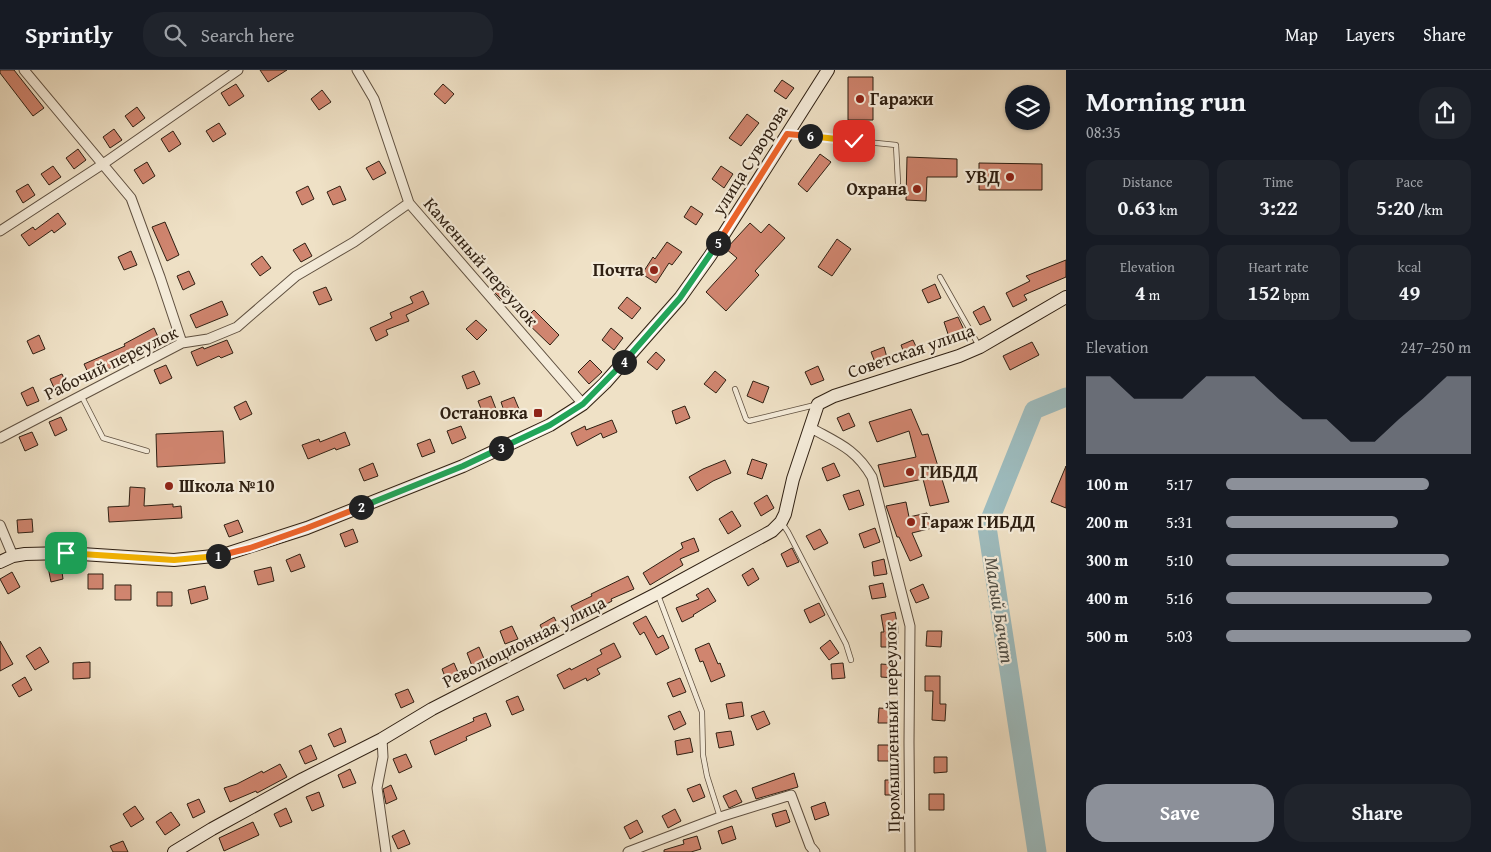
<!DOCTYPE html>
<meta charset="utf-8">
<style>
body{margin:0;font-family:"Gentium Book Plus",serif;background:#20242c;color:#f1f3f6;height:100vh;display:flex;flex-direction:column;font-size:19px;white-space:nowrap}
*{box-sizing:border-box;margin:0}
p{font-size:16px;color:#9ea1a6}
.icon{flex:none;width:28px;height:28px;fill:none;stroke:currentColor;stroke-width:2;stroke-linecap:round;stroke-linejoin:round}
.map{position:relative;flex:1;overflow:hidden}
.panel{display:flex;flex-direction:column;background:#171b24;width:425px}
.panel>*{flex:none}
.fabs{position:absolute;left:1005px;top:15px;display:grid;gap:10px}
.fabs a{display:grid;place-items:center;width:45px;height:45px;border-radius:50%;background:#171b24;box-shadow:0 1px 4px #0004;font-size:25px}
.pin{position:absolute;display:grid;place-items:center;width:42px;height:42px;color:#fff;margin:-21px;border-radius:10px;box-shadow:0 2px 8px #0006}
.km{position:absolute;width:25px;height:25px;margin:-12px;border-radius:50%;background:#222;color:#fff;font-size:14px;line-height:25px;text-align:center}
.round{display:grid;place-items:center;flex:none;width:52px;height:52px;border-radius:20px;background:#20242c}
.summary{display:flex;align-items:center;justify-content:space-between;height:85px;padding:0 20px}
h1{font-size:28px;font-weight:600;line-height:38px}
.stats{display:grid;grid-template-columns:repeat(3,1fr);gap:8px;height:85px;padding:5px 20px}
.stats div{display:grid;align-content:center;border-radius:12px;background:#20242c;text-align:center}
.stats b{font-size:21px;font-weight:600}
.stats small{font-size:14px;font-weight:400}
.stats p{font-size:14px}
.chart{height:140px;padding:10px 20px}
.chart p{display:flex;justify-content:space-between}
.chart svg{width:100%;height:90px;margin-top:5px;fill:#8c9099;opacity:.7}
.button{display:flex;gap:10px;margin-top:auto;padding:10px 20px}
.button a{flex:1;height:58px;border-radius:20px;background:#8c9099;color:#fff;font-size:20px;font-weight:600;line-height:58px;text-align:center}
.button a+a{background:#20242c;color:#f1f3f6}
ul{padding:0 20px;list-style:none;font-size:16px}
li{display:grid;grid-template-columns:80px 60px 1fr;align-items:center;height:38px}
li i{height:12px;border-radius:6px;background:#8c9099}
header{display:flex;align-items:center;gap:30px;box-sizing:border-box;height:70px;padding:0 25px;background:#171b24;border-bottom:1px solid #363941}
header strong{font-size:24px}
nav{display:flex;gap:28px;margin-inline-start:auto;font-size:18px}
.search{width:350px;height:45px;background:#20242c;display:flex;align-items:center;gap:12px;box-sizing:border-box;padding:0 18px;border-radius:20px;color:#9ea1a6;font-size:19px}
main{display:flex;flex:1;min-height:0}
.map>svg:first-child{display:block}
</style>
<header>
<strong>Sprintly</strong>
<div class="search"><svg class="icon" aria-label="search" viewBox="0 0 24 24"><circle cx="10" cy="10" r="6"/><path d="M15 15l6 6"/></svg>Search here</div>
<nav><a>Map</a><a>Layers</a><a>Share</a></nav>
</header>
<main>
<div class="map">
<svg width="1066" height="782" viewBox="0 0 1066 782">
<rect width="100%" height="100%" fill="#efe1c6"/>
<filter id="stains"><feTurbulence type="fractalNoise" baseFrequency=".004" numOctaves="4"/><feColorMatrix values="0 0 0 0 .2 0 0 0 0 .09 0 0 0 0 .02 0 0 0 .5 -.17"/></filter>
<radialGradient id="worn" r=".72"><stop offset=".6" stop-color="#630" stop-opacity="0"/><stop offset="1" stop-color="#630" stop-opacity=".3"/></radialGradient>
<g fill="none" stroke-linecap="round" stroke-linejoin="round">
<path stroke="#9dbbbd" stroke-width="19" d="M1037 782 987 457 1034 340 1066 327"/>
</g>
<path fill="#d0856f" stroke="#2f2013" d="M0 0H14L44 38 33 46 0 3Z
M260 0H287L268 12Z
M848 7H873V50H848Z
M782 10 794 18 786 29 774 21Z
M236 14 244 26 229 36 221 23Z
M443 14 454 24 445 34 434 24Z
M322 20 331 32 319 40 311 29Z
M137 37 145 48 133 57 125 46Z
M747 44 759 53 741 76 729 68Z
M219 53 226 64 213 72 206 61Z
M114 59 122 70 110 78 103 67Z
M173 61 181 74 169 82 161 69Z
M78 79 86 90 74 99 66 88Z
M820 84 831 92 807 122 798 114Z
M907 87 957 89V107H927L926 131 906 130Z
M379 91 386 103 373 110 366 98Z
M147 92 155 106 143 114 134 100Z
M979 93 1042 94V120H979Z
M53 96 61 107 49 115 41 104Z
M721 96 733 104 724 118 712 109Z
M28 114 35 125 23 133 16 121Z
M308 116 314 129 302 135 296 122Z
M340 116 346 130 333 135 327 122Z
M691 136 703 144 696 155 684 147Z
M58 143 66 154 54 163 52 160 29 176 21 165 33 157 35 160Z
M165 152 179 185 167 191 152 157Z
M750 153 761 163 769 154 785 168 755 201 759 205 726 241 706 222 737 188 726 179Z
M837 169 851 179 832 206 818 197Z
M667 172 682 182 672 195 669 193 656 213 642 204 653 187 655 189Z
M305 173 312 186 301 192 293 180Z
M131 181 137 195 124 200 118 187Z
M262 186 271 198 260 206 251 194Z
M1066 190V207L1024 225 1027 230 1013 237 1006 223 1030 211 1026 206Z
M189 201 195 214 183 220 177 206Z
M502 212 512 221 503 231 493 221Z
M935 214 941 228 928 233 922 220Z
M326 217 332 230 319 235 313 222Z
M423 221 429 234 406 245 409 251 386 260 388 265 376 271 370 258 392 248 390 243 413 233 410 227Z
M627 227 641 238 632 249 618 238Z
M222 231 228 245 196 258 190 245Z
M984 236 991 250 980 255 973 242Z
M534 240 559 265 550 275 524 250Z
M958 247 965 262 949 267 944 252Z
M476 250 487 260 477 270 466 259Z
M154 258 160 271 123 290 124 292 90 307 84 294 125 276 124 274Z
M611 258 623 268 614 280 602 270Z
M39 265 45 279 33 284 27 271Z
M227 270 233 283 221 288 219 286 197 296 191 282 203 277 204 279Z
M913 270 919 283 906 288 901 275Z
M1032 272 1039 285 1010 300 1003 286Z
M884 277 888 291 876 295 871 282Z
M656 282 665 290 657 300 647 292Z
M590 290 602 302 589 314 578 302Z
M166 295 172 308 160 314 154 300Z
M818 296 824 310 811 315 805 302Z
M474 301 480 314 467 319 462 306Z
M715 301 726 310 716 323 704 314Z
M62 304 68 317 56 322 50 309Z
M753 311 769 317 763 333 747 326Z
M33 317 39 331 27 336 21 323Z
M491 326 496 339 483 344 478 331Z
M514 327 519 339 505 344 501 332Z
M246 331 252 344 240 350 234 337Z
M685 336 690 348 676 354 672 341Z
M911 339 922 365 928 364 949 432 930 436 923 409 884 417 878 395 916 387 909 361 877 372 869 352Z
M849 343 855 356 843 361 837 348Z
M61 347 67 360 55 366 49 352Z
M612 350 617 362 603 368 601 363 577 376 571 363 585 356 586 360Z
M461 356 466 368 452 374 447 361Z
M223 361 225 393 157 397 156 364Z
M32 362 38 375 25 381 19 367Z
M345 362 350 375 336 380 335 378 308 389 302 375 319 369 320 372Z
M430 369 435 382 422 387 417 374Z
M752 389 767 394 762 409 747 404Z
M725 390 731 403 713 411 697 421 689 407 703 399Z
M373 393 378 406 364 411 359 399Z
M834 393 840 406 827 411 822 398Z
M1066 396V438L1051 432Z
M130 417 145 418 144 436 173 434V437L181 436 182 448 109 452 108 437 129 436Z
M859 420 864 435 849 440 843 425Z
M767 425 774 438 761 446 754 433Z
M906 432 909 447 927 443 932 458 912 463 922 486 910 491 899 467H897L886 436Z
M732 441 741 456 728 464 719 449Z
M32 449 33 462 18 463 17 450Z
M238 450 243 462 229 467 224 455Z
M875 458 880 472 864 478 859 464Z
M353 459 358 472 345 477 340 464Z
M820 459 828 473 814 480 806 466Z
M694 468 699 481 680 489 683 495 650 515 643 503 683 478 681 473Z
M792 478 799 492 787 497 781 484Z
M300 484 305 497 291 502 286 490Z
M884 489 887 504 874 506 872 492Z
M61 495 63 509 51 512 48 497Z
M271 497 274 511 258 515 254 501Z
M753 498 759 509 748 516 742 505Z
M12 502 20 517 8 524 0 509Z
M88 504H103V519H88Z
M628 506 634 519 611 529 612 531 578 549 571 536 592 526 591 524Z
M883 513 886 527 872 529 869 516Z
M923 514 929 528 916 533 910 520Z
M115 515H131V530H115Z
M205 516 208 529 191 534 188 520Z
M708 518 716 531 693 545 694 546 682 552 676 538 699 529 696 525Z
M157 522H172V536H157Z
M819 533 825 545 810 553 804 540Z
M895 542 898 558 897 577H881V562H884L881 545Z
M646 546 658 568 663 565 669 578 656 585 644 562 640 565 633 553Z
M554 547 561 561 547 569 540 555Z
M512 556 518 569 505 574 500 561Z
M927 561H942L941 577 926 576Z
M830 570 839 583 829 590 820 578Z
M0 571 13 594 0 601Z
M614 573 621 587 597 599 600 604 587 611 586 608 564 619 557 605 570 598 571 600 602 584 600 580Z
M709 573 718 594 720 593 725 606 711 612 703 591 700 592 695 579Z
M40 577 49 592 35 600 26 586Z
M479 577 485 591 472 596 467 583Z
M90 592V608L73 609V593Z
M454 593 460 607 447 612 442 599Z
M843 593 845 608 832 609 831 594Z
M881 594 894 595V608L881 607Z
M925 606H940V634H946L945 651 932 650 933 621H925Z
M25 607 32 620 19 627 12 615Z
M680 608 686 622 673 627 667 613Z
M408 619 414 632 401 638 395 624Z
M518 626 524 640 512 645 506 631Z
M742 632 744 646 729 649 726 634Z
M879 638 894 639V653H878Z
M680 641 686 654 674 660 668 646Z
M764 641 770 654 757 660 751 646Z
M486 643 491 656 466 667 467 670 435 685 430 671 474 651 473 648Z
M341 658 346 672 334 677 328 664Z
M731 661 734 675 719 678 716 663Z
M690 668 693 682 677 685 675 671Z
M311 675 317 689 305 694 299 681Z
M878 675H894V691H878Z
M406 684 412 697 399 703 393 689Z
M934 687H947V702L934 703Z
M280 694 287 707 257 723 256 721 230 732 224 718 237 714 262 701 263 703Z
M350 699 356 713 343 718 338 705Z
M794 703 798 717 756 729 752 718Z
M885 710H900L901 725H885Z
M700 714 705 727 693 732 687 719Z
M391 715 397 729 386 734 383 719Z
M736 720 742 732 729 738 723 726Z
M319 722 324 736 312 741 306 727Z
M929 724H944V740H929Z
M199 729 205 742 193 748 187 734Z
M825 732 829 745 815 750 811 737Z
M135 736 144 749 131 757 123 744Z
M286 738 292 752 280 757 274 744Z
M675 739 681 751 668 758 662 746Z
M786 740 790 752 776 757 772 744Z
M171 742 180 755 165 765 156 752Z
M637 750 643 762 630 769 624 757Z
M253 752 259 765 224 781 219 768Z
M732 756 736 769 722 774 718 761Z
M404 760 410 774 398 779 392 766Z
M697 766 701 779 691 782H664V780L684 774 683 770Z
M123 771 128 782H113L110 776Z"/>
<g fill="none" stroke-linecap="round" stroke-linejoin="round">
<g stroke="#5f5040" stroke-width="6">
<path id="lane" d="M788 64 896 75 898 113
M940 207 979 276
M735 319 746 349 749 351 815 335
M81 325 103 368 147 381
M782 453 788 462 846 574 851 590
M658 525 702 642 703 685 707 706 720 747"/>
</g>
<g stroke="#5f5040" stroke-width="11">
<path id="street" d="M24 0 131 128 160 207 182 273
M357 0 374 29 409 133 583 334
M0 161 103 94 238 0
M811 358C838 373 856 379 872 407L910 556 909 672 910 782
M0 368 182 273 208 269 237 257 296 206 354 172 409 133
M0 455 13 486
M382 669 383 687 377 718 386 782
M628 782 720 747 791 725 810 776 815 782"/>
</g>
<g stroke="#2f2013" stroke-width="14">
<path id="secondary" d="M0 492 13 486 25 484 66 483 174 490 223 485 307 458 463 396 550 355 583 334 605 313 680 228 710 186 828 0
M174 782 212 759 303 709 382 669 432 639 658 523 772 461 781 452 785 444 793 409 818 334 834 326 959 286 980 277 1066 227"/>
</g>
<use href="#lane" stroke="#f5ecda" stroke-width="4.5"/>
<use href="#street" stroke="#f5ecda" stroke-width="9"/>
<use href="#secondary" stroke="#f5ecda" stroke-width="12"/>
</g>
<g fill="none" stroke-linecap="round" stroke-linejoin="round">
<g stroke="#fff" stroke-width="10">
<path id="split-1" d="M66 483 174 490 218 486"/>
</g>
<g stroke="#fff" stroke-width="10">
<path id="split-2" d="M218 486 250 478 307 458 361 437"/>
</g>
<g stroke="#fff" stroke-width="10">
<path id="split-3" d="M361 437 463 396 501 378"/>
</g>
<g stroke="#fff" stroke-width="10">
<path id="split-4" d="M501 378 550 355 583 334 624 292"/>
</g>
<g stroke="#fff" stroke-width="10">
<path id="split-5" d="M624 292 680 228 718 173"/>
</g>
<g stroke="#fff" stroke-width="10">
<path id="split-6" d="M718 173 787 64 810 66"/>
</g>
<g stroke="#fff" stroke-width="10">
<path id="split-7" d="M810 66 854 71"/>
</g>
<use href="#split-1" stroke="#f5b400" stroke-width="6"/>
<use href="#split-2" stroke="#f0652b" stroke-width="6"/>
<use href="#split-3" stroke="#22a559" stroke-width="6"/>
<use href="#split-4" stroke="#22a559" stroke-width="6"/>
<use href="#split-5" stroke="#22a559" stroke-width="6"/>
<use href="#split-6" stroke="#f0652b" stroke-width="6"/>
<use href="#split-7" stroke="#f5b400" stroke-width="6"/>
</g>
<g fill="#8f2418" stroke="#f5ecda" stroke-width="2">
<circle cx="860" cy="29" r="5"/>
<circle cx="1010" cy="107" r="5"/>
<circle cx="917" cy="119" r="5"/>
<circle cx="654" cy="200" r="5"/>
<rect x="533" y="338" width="10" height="10" rx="2.5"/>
<circle cx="910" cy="402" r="5"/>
<circle cx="169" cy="416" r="5"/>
<circle cx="911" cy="452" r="5"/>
</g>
<g text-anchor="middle" stroke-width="4.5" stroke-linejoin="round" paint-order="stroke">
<g font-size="18" font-weight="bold" fill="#2f2013" stroke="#f5ecda" text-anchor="start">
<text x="870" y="35">Гаражи</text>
<text x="1000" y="113" text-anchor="end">УВД</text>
<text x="907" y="125" text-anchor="end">Охрана</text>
<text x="644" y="206" text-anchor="end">Почта</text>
<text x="528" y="349" text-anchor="end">Остановка</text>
<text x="920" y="408">ГИБДД</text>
<text x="179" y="422">Школа №10</text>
<text x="921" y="458">Гараж ГИБДД</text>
</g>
<g font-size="18" fill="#2f2013" stroke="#f5ecda">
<text transform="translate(750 90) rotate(-58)" y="6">улица Суворова</text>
<text transform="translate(481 192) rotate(49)" y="6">Каменный переулок</text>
<text transform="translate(911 281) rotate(-19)" y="6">Советская улица</text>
<text transform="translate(111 293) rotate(-26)" y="6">Рабочий переулок</text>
<text transform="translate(524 572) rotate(-27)" y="6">Революционная улица</text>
<text transform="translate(892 657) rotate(-91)" y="6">Промышленный переулок</text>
</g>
<g font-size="19" font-style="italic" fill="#504e46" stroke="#f5ecda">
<text transform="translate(1000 540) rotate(81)" y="7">Малый Бачат</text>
</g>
</g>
<rect width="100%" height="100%" filter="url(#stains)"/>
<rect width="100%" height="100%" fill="url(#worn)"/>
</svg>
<div class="fabs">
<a><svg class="icon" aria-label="layers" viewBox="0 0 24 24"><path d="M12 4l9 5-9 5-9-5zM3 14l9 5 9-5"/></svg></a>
</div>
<div class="pin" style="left:66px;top:483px;background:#1e9e55"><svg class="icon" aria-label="arrive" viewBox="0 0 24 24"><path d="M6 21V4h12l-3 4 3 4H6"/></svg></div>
<div class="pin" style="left:854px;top:71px;background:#d93025"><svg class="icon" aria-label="check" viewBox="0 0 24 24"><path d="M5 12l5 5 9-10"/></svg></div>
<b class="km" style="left:218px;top:486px">1</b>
<b class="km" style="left:361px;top:437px">2</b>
<b class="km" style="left:501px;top:378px">3</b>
<b class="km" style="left:624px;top:292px">4</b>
<b class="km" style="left:718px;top:173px">5</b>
<b class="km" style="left:810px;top:66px">6</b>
</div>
<section class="panel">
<div class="summary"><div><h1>Morning run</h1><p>08:35</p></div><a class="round"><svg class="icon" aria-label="share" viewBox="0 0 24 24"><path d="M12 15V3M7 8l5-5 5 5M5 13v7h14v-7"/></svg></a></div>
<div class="stats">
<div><p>Distance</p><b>0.63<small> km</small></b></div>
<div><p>Time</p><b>3:22</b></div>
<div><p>Pace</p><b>5:20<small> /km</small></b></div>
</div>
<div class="stats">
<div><p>Elevation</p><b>4<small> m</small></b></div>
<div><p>Heart rate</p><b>152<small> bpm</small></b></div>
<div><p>kcal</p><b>49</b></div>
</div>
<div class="chart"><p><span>Elevation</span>247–250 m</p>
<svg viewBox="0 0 160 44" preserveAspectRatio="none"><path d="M0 44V6L10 6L20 17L30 17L40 17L50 6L60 6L70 6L80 17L90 27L100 27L110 38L120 38L130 27L140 17L150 6L160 6V44z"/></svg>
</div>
<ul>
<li><b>100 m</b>5:17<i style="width:83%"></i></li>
<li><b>200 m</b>5:31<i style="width:70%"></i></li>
<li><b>300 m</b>5:10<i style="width:91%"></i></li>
<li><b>400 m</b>5:16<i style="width:84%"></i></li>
<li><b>500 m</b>5:03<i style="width:100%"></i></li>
</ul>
<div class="button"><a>Save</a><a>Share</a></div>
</section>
</main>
